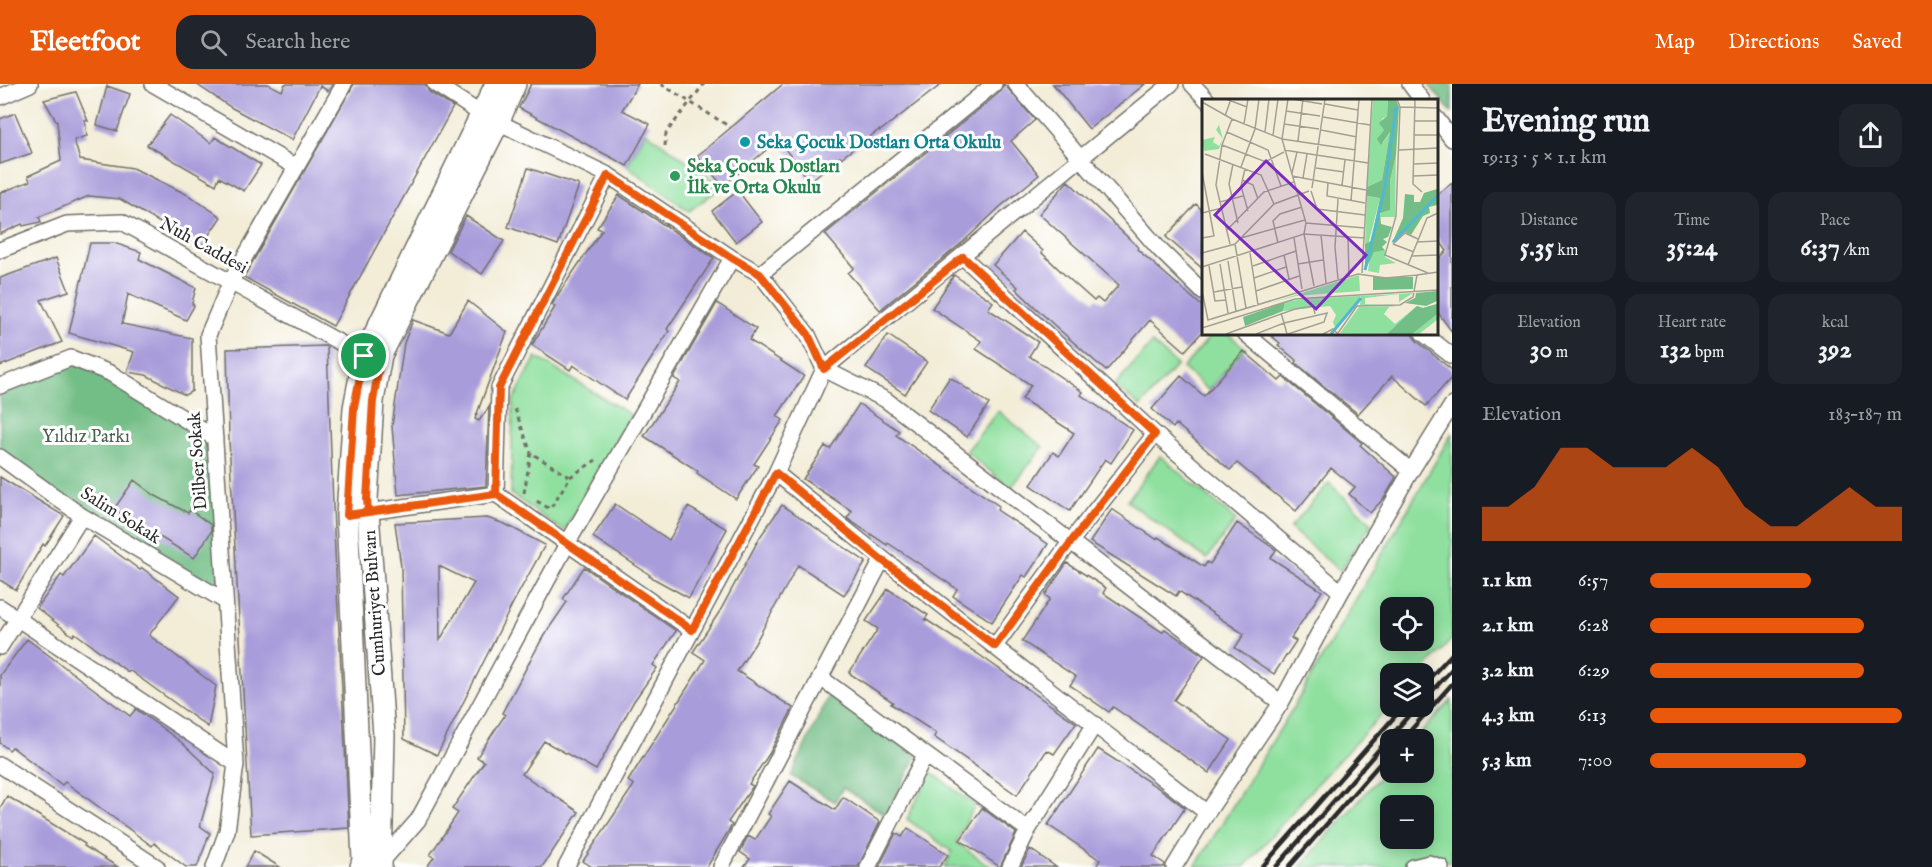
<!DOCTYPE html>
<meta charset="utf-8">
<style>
body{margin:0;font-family:"IM FELL English",serif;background:#20242c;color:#f1f3f6;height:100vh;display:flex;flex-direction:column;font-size:22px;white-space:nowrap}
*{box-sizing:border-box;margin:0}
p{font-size:20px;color:#9ea1a6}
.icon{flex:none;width:33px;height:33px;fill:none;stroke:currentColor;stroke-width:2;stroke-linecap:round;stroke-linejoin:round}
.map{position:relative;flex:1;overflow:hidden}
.side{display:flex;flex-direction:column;background:#171b24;width:480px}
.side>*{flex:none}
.buttons{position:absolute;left:1380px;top:513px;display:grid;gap:12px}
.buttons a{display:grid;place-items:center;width:54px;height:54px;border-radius:12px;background:#171b24;box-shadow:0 3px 15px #0003;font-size:30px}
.pin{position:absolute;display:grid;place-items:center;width:51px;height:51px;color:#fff;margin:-26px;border:3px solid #fff;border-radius:50%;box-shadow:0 2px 6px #0007}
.round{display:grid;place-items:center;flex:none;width:63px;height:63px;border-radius:18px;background:#20242c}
.overview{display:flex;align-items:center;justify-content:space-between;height:102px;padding:0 30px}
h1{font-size:33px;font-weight:800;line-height:45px}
.figures{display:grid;grid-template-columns:repeat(3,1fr);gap:9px;height:102px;padding:6px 30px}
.figures div{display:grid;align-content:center;border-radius:15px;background:#20242c;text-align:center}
.figures b{font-size:26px;font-weight:800}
.figures small{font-size:16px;font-weight:400}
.figures p{font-size:16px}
.chart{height:168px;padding:12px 30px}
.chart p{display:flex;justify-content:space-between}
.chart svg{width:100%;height:108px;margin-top:6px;fill:#ea580c;opacity:.7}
ul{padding:0 30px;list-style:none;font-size:20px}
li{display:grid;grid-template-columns:96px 72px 1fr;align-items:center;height:45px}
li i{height:15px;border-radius:8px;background:#ea580c}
header{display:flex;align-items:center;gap:36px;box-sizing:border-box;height:84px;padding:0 30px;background:#ea580c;color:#fff}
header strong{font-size:28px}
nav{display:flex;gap:33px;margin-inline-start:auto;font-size:21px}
.search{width:420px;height:54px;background:#20242c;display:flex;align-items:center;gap:15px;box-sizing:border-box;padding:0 21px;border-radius:18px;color:#9ea1a6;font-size:22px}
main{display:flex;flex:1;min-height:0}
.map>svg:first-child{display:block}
</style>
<header>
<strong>Fleetfoot</strong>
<div class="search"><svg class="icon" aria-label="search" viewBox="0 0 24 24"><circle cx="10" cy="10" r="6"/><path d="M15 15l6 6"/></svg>Search here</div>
<nav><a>Map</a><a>Directions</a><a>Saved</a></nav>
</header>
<main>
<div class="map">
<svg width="1452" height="783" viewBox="0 0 1452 783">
<rect width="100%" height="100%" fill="#fff"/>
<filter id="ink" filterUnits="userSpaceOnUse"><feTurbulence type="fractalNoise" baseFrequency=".0167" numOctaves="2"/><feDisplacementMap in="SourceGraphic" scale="12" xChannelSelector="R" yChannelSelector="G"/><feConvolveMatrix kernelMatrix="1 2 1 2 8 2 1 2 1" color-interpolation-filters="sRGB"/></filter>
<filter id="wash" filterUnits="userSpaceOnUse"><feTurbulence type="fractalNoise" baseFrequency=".008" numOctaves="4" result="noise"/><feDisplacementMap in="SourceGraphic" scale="24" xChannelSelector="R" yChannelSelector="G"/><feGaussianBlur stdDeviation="1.35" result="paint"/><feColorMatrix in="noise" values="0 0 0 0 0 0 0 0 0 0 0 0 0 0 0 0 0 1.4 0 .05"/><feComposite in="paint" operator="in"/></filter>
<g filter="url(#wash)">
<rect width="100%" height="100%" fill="#f3edd8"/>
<path fill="#8fe09f" stroke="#5d8665" stroke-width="1.5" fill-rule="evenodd" d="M646 48 723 102 689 127 627 82Z
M1213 249H1227L1245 264 1208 306 1183 284Z
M1152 259 1177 281 1140 323 1115 301Z
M536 273 631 331 564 447 511 410 513 317Z
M998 327 1043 363 1011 404 966 368Z
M1452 349V555L1421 589 1390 590V622L1320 696 1244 783H1195L1293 624ZM1390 524H1424V556H1390Z
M1160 372 1236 436 1207 475 1127 417Z
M1329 399 1372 439 1340 487 1290 444Z
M1452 616V779L1438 772 1413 775 1401 783H1300L1390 681V688H1424V656L1415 655ZM1390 722H1424V754H1390Z
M931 688 975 721 956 758 991 783H945L952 768 907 735Z"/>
<path fill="#73be86" stroke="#4f7458" stroke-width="1.5" d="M1428 0H1452V29Z
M71 274 215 354 225 517 0 373V302Z
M829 610 917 672 886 731 843 704 835 718 791 692Z"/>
<g id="blocks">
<path fill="#a99cda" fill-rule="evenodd" d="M196 0H268L282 7 285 0H333L328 7 320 2 292 56 232 24Z
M354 0H425L429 8 453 23 333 242 244 193Z
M531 0H638L622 26 650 40 627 82 519 24Z
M783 0H942L880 47 879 46 841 74 840 73 810 97 778 56 723 102 697 72Z
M1004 0 1035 36 1011 57 1039 91 1001 122 963 158 880 226 848 189 854 184 825 150 1000 8Z
M1053 0H1145L1089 45Z
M107 2 130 10 117 47 97 41Z
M76 8 88 37 85 36 87 52 74 56 80 76 133 84 188 111 221 133 202 161 172 146 120 115 89 112 39 133 41 138 23 142 22 140 0 150V109L30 97 28 92 61 77 57 38 44 16Z
M15 29 32 69 0 80V35Z
M170 31 211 59 215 53 261 81 244 107 219 93 216 101 147 61Z
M528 84 579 101 558 161 508 143Z
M1068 97 1138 163 1137 165 1203 223V247L1185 267 1150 236 1106 287 1054 241 1016 205 1018 203 993 181 1022 148 1043 167 1042 169 1066 192 1094 217 1097 214 1103 219 1119 201 1039 130Z
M1452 99V248L1436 226V177L1447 167 1436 152V112Z
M738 107 762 138 736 158 712 127Z
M619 111 714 174 667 245 669 247 625 316 573 281 570 286 532 261 555 223 552 221 559 209 602 146 597 144Z
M1196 120 1203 127V185L1166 153Z
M466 132 504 157 482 190 448 167Z
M90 159H114L141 168 139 175 196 204 192 219 194 222 186 236 128 210 122 240 192 254V307L185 311 146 291 127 288 134 268 69 249Z
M56 174 69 207 41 216 62 258 0 282V194Z
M954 191 993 218 988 225 1038 258 1029 272 1083 308 1081 311 1133 346 1111 379 1105 375 1070 427 1031 401 1053 368 1059 372 1074 349 1022 315 1031 301 976 265 981 257 932 224Z
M468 217 507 248 475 335 479 337 489 323 486 402 398 411 392 342 404 259 413 236 449 249Z
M717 219 756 245 749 256 804 292 777 332 783 336 754 380 758 382 736 415 697 389 698 387 644 352 680 298 674 294Z
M1268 249H1411L1417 257 1452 286V293L1426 322 1392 292 1358 330 1296 279 1297 277 1278 261 1280 259Z
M888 251 927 278 905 310 866 284Z
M325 262 327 263 334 447 349 744 251 751 229 356 227 265Z
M1244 267 1279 297 1283 293 1362 359 1360 361 1396 393 1385 413 1370 429 1349 410 1355 403 1331 384 1296 427 1237 379 1230 386 1176 340 1173 344 1152 325 1181 292 1204 312Z
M950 293 989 320 967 353 928 326Z
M859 320 899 347 896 351 999 422 997 426 1048 460 1026 493 1023 491 992 538 953 512 957 505 888 459 887 461 852 438 847 434 852 427 803 395 825 362 830 365Z
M0 393 64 432 45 462 43 460 16 506 0 496Z
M134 396 154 411 188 429 190 426 211 441V448L194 474 114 425Z
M615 420 669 456 688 423 727 445 689 514 649 492 650 491 593 453Z
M782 421 866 478 844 511 798 481 754 561 737 587 793 624 769 670 749 700 753 702 728 738 732 741 707 783H592L583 777 634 701 628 697 705 576 693 568 720 527 760 453Z
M1112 425 1156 455 1158 453 1204 483 1207 478 1210 480 1237 439 1276 466 1271 474 1322 507 1291 554 1296 557 1274 590 1235 564 1244 550 1179 507 1176 512 1090 458Z
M487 434 505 440 545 461 513 519 437 671 404 655 401 483 395 439ZM439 482 474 499 440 556Z
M94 452 140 486 142 484 179 512 149 551 216 602 208 643 129 586 128 588 75 549 73 552 37 524 61 491 64 493Z
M1067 479 1106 504 1103 509 1162 548 1165 545 1204 572 1174 616 1231 656 1209 689 1113 623 1109 628 1070 601 1076 593 1022 557 1050 515 1045 511Z
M584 483 676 547 653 581 657 584 634 617 596 686 544 657 522 690 579 728 542 783H427L434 773 430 771 458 729 452 725 484 678 477 673 505 631 502 629 543 553 567 518 563 515Z
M888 505 928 531 925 535 978 570 1076 639 1054 670 1047 666 1017 711 934 653 936 649 891 620 893 618 849 589 878 545 866 537Z
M27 555 130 632 136 625 140 628 181 658 215 690 200 742 210 749 197 783H186L154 759 152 762 65 698 62 701 12 663 9 666 0 659V591Z
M1098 665 1163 707 1185 724 1153 772 1165 780 1164 783H1096L1100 776 1048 741Z
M790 697 835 726 843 713 880 738 858 783H744L750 775 740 768 748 752 755 756 771 732 768 730Z
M7 712 85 760 84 762 118 783H0V724Z
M982 724 1016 749 1000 783 960 756Z
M908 744 948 771 939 783H879L896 749 902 753Z
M1030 765 1056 783H1021Z
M254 767 280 783H245Z"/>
</g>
</g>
<g filter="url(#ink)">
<use href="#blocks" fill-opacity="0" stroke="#716f68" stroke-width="1.5"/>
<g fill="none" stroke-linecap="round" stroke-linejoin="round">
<g stroke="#716f68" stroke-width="18">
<path id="street" d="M153 0 296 83
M435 0 481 30 608 91 732 174 760 190 808 251 824 285 776 389 566 783
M1016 0 1160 166 1203 208
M1171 0 824 285 886 316 1281 619
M1192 0 1207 16
M1410 0 1422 16
M0 13 30 0
M1436 34 1452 55
M608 91 499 304 496 410 692 546
M0 166 67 140 122 138 364 272H374
M963 173 1155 350 1341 508
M760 190 994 0
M1245 249 1411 387
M1423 249 1452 272
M0 302 71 274 110 289 215 354
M0 373 82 432 225 517
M776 389C918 505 1063 615 1207 729
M360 429 496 410
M0 523 236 680
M995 562 1071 457 1155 350
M0 563 82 432
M821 594 1028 746
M0 681 157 783
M377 776H383L418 736 567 460 732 174
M214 783 227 747 236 680 208 251 231 197 344 0
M721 783 882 476
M868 783 925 671
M1010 783 1028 746 1095 640
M1174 783 1207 729 1281 619 1341 508 1411 387 1452 321
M1413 783 1429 779 1441 783"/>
</g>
<g stroke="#716f68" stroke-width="24">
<path id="secondary" d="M361 783 363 776 347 431 354 324 364 272 496 0
M381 783 384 651 367 415 373 317 381 271 498 39 515 0"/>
</g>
<path stroke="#716f68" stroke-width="3" stroke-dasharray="4.5 4.5" stroke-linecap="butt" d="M661 0 730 43
M665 62 666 49 704 0
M515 325 531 369
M570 393 596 376
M524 409 531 369 570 393 550 425 535 416"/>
<use href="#street" stroke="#fff" stroke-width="15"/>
<use href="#secondary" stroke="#fff" stroke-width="21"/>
<path stroke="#2b2b2b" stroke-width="4.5" d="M1424 600 1452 570
M1424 616 1452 585
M1402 656 1452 600
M1262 783 1404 622
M1276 783 1417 622
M1289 783 1390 668"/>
</g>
</g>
<g fill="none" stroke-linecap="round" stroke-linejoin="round" filter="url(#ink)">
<g stroke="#fff" stroke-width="12">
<path id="route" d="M364 272 381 271 373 317 367 415 368 428 496 410 692 546 776 389 882 476 995 562 1071 458 1155 350 963 173 824 285 808 250 760 190 732 174 608 91 499 304 496 410 347 431 354 324 364 272"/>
</g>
<use href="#route" stroke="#ea580c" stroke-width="8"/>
</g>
<circle fill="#0f9aa8" stroke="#fff" stroke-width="2" cx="745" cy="58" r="6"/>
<circle fill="#2e9e5b" stroke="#fff" stroke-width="2" cx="675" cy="92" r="6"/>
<g text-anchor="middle" stroke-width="6" stroke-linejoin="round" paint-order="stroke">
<g font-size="18" font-weight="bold" fill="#0d838f" stroke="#fff" text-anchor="start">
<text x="757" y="64">Seka Çocuk Dostları Orta Okulu</text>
</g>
<g font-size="18" font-weight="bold" fill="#27864d" stroke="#fff" text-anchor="start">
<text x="687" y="88">Seka Çocuk Dostları<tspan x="687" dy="21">İlk ve Orta Okulu</tspan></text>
</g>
<g font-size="18" fill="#2b2b2b" stroke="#fff">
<text transform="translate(204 161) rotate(29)" y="6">Nuh Caddesi</text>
<text transform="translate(197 377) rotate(-94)" y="6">Dilber Sokak</text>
<text transform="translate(121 431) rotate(32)" y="6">Salim Sokak</text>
<text transform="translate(374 519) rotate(-94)" y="6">Cumhuriyet Bulvarı</text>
</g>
<g font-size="18" fill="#49614e" stroke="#fff">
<text x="86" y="358">Yıldız Parkı</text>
</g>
</g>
<g transform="translate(1202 15)">
<rect width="236" height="236" fill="#f3edd8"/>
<path d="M171 0H186L185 17 180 20 182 31 177 38 181 44 188 33 180 81 165 88ZM17 26 21 40 17 50 2 52 0 41 13 38 11 43 17 47 21 40 14 31ZM194 56 193 118H178L179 112 188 110V82ZM165 97 178 99 166 146 163 145ZM175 150 183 151V158L194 164 178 166 177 174 166 172 168 158ZM157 176 158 192 94 197 68 204ZM211 194 197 203V195L163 199V205H195H192L158 206 159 197 134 231 131 223 134 216 128 207 81 212 83 203 102 200ZM235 205V221L217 235 138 234 157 208 196 207 187 208 182 215 193 225 215 207 221 209Z" fill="#8fe09f"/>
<path d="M186 0H194L197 8 194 56 188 82V111L178 114 179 125 190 128 186 138 181 140 185 143 180 148 183 151 172 153 163 172V145L169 142 178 99 165 97V88L180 81 188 33 179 46 175 40 182 31 177 24 185 17ZM235 90V106L227 108 228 114 221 117 209 136 203 133 190 144 201 119 203 95 212 96V103H218L222 94ZM171 178H211V190L171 191ZM235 192V202L224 207 203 204 213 199 214 194ZM83 203 81 212 43 227 41 218ZM235 205V215L210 235H185L215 207 221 209Z" fill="#73be86"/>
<path fill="none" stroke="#51b8cf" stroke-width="3" d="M191 143 236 96M163 171 183 88 194 8M129 235 159 199"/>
<path fill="none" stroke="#a39f93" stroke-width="1.5" d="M24 0 45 8M90 0 120 5M195 0 198 8 194 117 183 156 226 174M213 0 211 85 220 93M0 3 30 20 80 40 154 51M123 5 156 11M198 8 236 9M84 12 118 17M23 17 29 0M121 18 168 26M212 22H236M42 25 46 0M82 25 117 30M119 31 155 38M25 33 66 51 79 87M63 33 67 0M71 36 76 0M212 36H236M96 42 101 0M20 46 72 66M82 51 166 64M197 51 236 49M3 55 59 76 72 105M63 63 82 53M31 65 27 85 36 124M211 65 236 64M39 68 53 30 57 0M114 69 142 73M43 70 39 87 46 112M0 73 12 137 0 139M90 74 95 53M90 77 164 91M211 77 236 76M101 79 105 55M40 81 51 86 56 100M126 84 125 97 163 104M140 86 143 61M110 89 123 0M109 92 115 110 163 116M149 102 157 0M18 103 41 97M0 114 20 109M104 124 163 129M25 131 62 93 92 83M119 136 124 184M146 138 147 177M39 139 103 121M92 139 100 190M215 143 236 142M76 144 71 122 78 115 100 108M28 145 14 86 20 46 30 20M33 145 44 209M191 145 203 134 216 140M191 145 212 153M0 154 33 145 72 105 107 92M48 154 56 206M82 156 87 180M210 157 236 156M26 162 34 212M18 165 26 214M96 165 121 161M206 166 225 119 236 114M7 167 13 202 24 201M51 167 94 152M0 168 102 135 104 124 80 40 86 0M160 174 170 0M215 176 236 173M52 179 84 168M136 180 133 148 136 100M112 187 102 135 163 139M0 192 6 221 156 175 184 179 215 176 211 198 198 206 155 207 136 234M54 192 97 177M12 193 40 188M79 214 82 224 125 214 122 223 86 235M0 229 93 200 236 191M24 235 93 210 111 207 113 215M54 235 82 224 85 235M121 235 131 230 136 235"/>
<path fill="#7b2cbf" fill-opacity="0.15" stroke="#7b2cbf" stroke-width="3" d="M64 62 164 156 114 210 13 116Z"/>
<rect width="236" height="236" fill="none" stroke="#2b2b2b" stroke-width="3"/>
</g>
</svg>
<div class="buttons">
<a><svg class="icon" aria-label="locate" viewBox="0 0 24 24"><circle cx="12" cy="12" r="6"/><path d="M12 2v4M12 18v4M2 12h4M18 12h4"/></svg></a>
<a><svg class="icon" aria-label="layers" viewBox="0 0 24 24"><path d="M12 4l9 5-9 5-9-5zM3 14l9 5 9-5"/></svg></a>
<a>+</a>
<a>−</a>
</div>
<div class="pin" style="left:364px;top:272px;background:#1e9e55"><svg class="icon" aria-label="arrive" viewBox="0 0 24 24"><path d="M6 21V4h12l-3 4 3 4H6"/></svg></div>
</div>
<section class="side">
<div class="overview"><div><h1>Evening run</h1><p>19:13 · 5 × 1.1 km</p></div><a class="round"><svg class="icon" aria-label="share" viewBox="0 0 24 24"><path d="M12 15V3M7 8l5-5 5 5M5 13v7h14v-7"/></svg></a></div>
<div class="figures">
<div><p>Distance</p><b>5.35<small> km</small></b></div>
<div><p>Time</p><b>35:24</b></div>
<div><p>Pace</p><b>6:37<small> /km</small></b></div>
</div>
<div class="figures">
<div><p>Elevation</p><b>30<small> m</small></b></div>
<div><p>Heart rate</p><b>132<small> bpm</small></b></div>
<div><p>kcal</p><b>392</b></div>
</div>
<div class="chart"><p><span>Elevation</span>183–187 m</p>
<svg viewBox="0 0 160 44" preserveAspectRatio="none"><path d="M0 44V30L10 30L20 22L30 6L40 6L50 14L60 14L70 14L80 6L90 14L100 30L110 38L120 38L130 30L140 22L150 30L160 30V44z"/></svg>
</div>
<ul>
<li><b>1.1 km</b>6:57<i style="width:64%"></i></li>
<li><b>2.1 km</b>6:28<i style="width:85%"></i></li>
<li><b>3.2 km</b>6:29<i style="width:85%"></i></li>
<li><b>4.3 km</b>6:13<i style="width:100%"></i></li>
<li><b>5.3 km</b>7:00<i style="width:62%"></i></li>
</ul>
</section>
</main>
